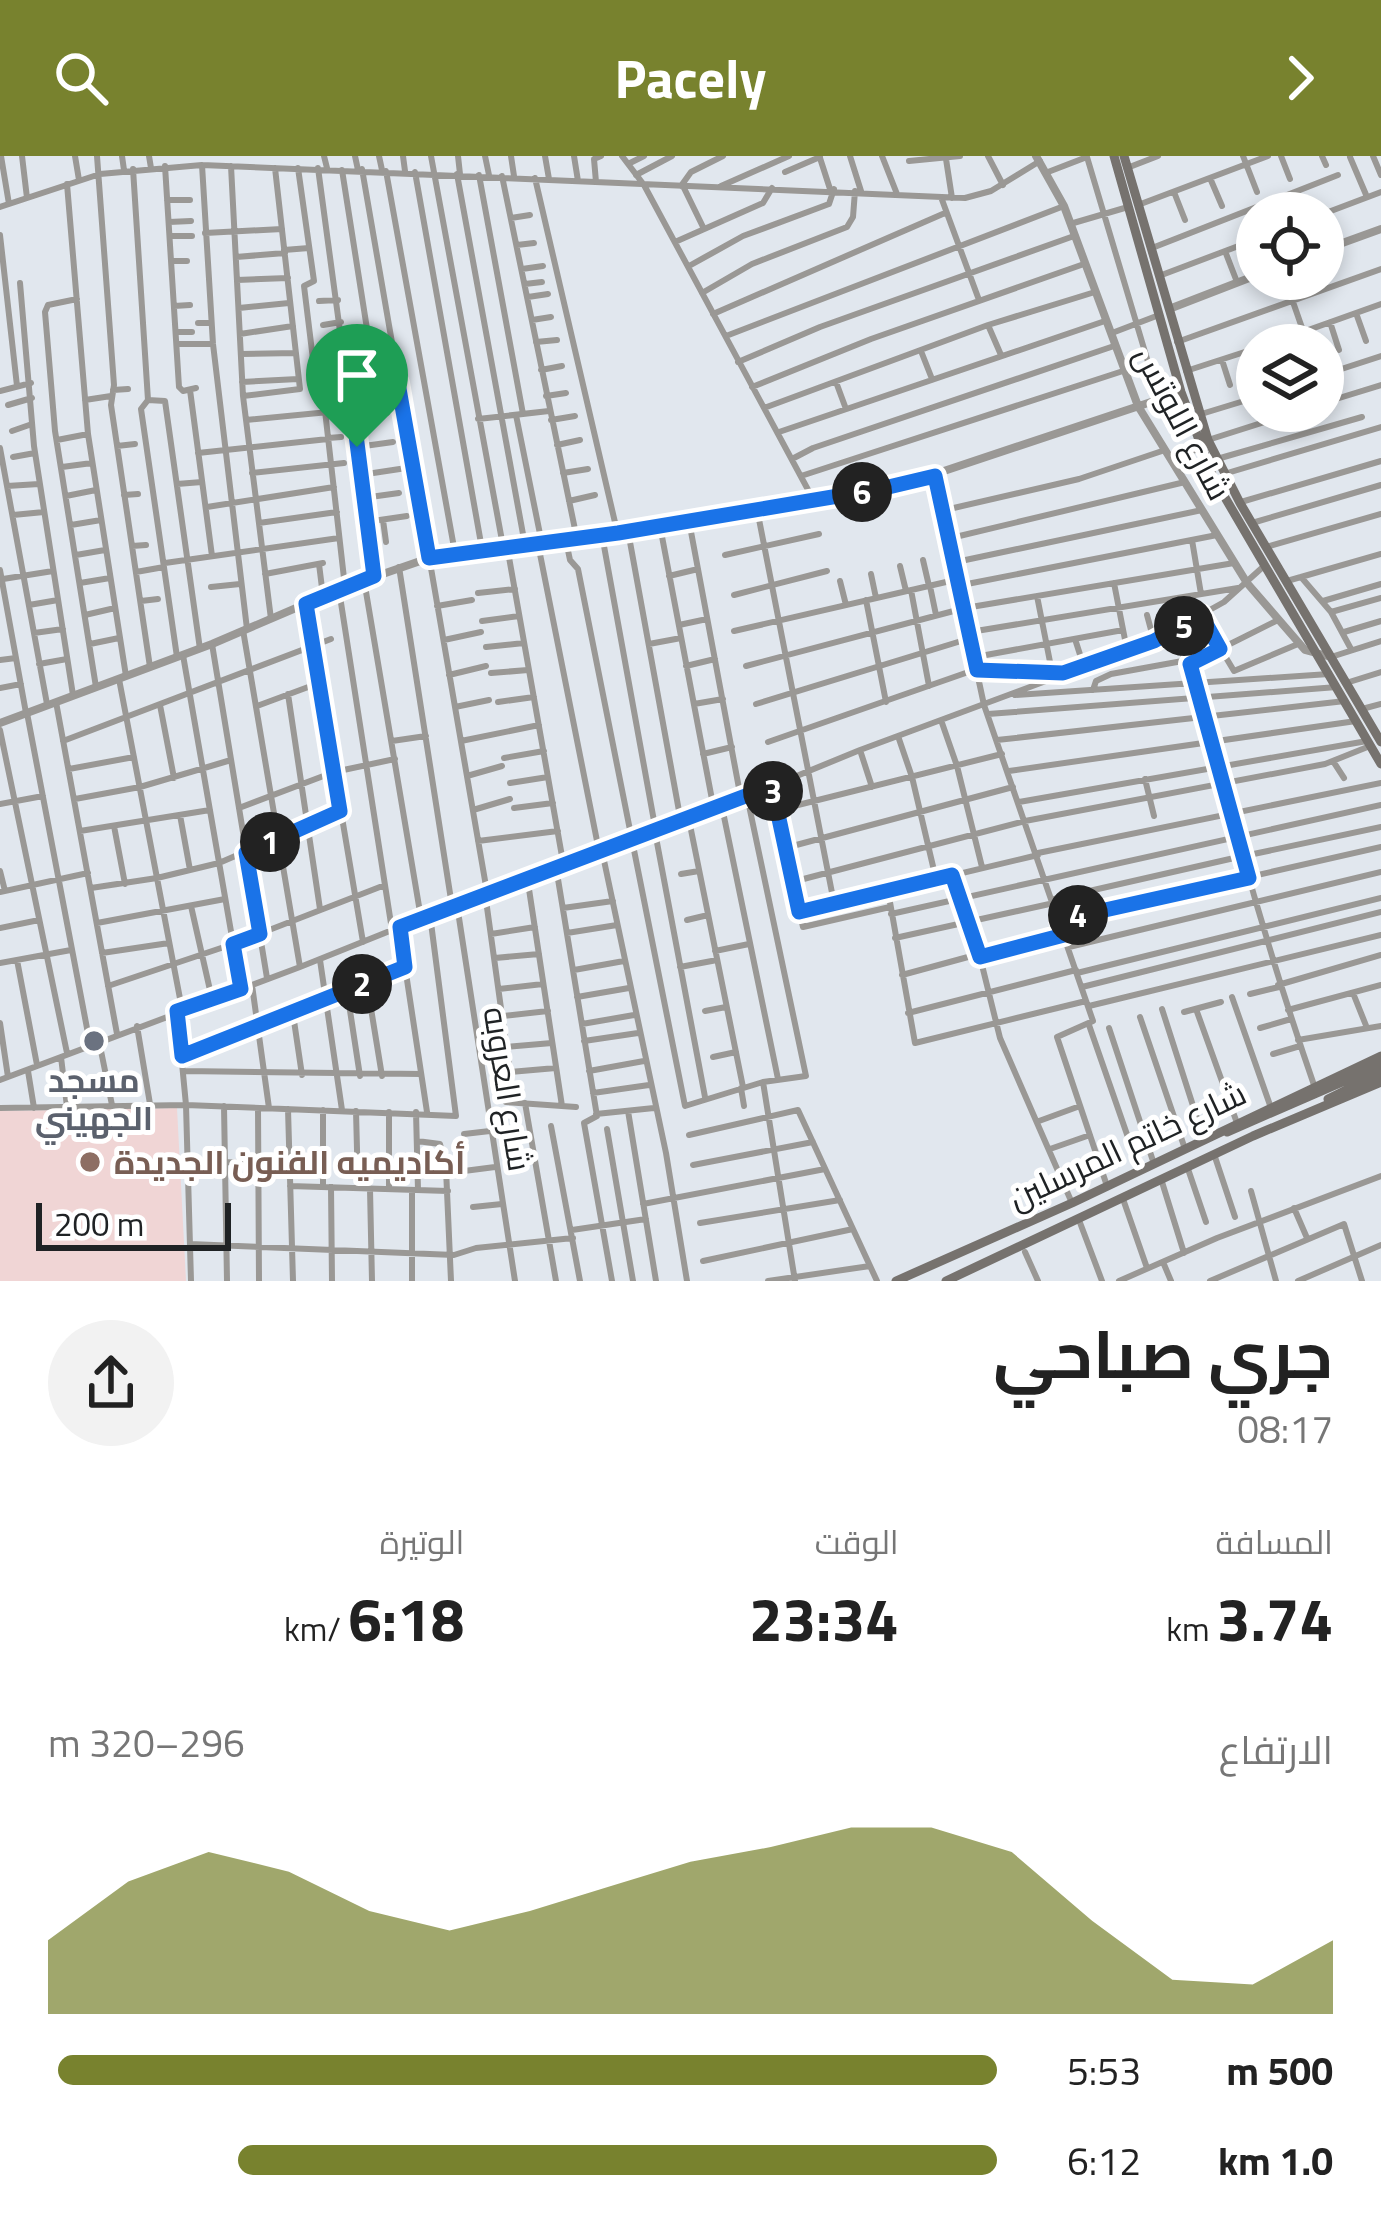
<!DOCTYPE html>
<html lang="ar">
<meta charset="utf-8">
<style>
body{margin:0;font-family:"Titillium Web",Cairo,sans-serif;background:#f2f2f2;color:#222;direction:rtl;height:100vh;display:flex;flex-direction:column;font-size:45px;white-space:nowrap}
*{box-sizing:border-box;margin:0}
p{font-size:39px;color:#767676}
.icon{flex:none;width:66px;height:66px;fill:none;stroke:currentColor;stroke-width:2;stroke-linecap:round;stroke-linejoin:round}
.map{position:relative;height:1125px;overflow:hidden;direction:ltr}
.side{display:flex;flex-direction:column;background:#fff;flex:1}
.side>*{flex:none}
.fabs{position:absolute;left:1236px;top:36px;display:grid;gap:24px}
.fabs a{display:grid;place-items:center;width:108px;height:108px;border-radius:50%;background:#fff;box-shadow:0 6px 18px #0003;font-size:60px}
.scale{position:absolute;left:36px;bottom:30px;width:195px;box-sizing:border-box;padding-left:12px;border:6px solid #1f2224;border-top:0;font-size:33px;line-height:42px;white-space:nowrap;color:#1f2224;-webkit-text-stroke:9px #fff;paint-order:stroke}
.pin{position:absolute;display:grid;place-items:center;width:102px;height:102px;color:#fff;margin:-123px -51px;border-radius:50% 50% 50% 0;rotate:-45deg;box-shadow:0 0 12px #0007}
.pin .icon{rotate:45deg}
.km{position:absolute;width:60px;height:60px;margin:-30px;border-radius:50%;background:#222;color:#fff;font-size:33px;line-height:60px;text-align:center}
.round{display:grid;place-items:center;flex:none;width:126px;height:126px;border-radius:63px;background:#f2f2f2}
.summary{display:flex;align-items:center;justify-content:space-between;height:204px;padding:0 48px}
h1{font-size:66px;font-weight:700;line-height:90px}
.metrics{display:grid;grid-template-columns:repeat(3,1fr);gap:18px;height:204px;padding:12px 48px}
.metrics div{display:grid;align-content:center}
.metrics b{font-size:60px;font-weight:700}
.metrics small{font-size:33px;font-weight:400}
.metrics p{font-size:33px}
.chart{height:336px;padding:24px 48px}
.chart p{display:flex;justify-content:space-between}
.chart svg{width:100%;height:216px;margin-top:12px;fill:#78822e;opacity:.7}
ul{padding:0 48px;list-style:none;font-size:39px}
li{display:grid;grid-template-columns:192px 144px 1fr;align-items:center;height:90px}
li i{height:30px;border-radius:15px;background:#78822e}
header{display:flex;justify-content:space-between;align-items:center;height:156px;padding:0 48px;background:#78822e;color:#fff;font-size:54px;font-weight:700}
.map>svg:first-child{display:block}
</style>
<header><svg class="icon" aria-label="forward" viewBox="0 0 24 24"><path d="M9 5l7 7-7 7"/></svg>Pacely<svg class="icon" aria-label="search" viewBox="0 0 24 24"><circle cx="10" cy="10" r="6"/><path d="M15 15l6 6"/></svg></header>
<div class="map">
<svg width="1381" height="1125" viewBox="0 0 1381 1125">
<rect width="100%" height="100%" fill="#e1e7ee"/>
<path fill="#f0d5d5" d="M177 952 186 1125H0V955Z"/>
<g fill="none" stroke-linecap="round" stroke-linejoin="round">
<path stroke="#9a9895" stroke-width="6" d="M1 0 9 48
M22 0 27 42
M75 0 79 24
M97 0 114 229 111 249 150 511
M122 0 124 14
M149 0 151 12
M324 0 327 12
M355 0 358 14
M379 0 382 14
M403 0 405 15
M431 0 503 390
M458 0 460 18
M485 0 489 19
M511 0 514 20
M545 0 549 23
M574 0 578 25
M622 0 644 29 813 343
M850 0 861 35
M882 0 897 38
M988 0 1003 29
M1243 0 1257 36
M1281 0 1290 23
M1322 0 1326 9
M1373 0 1381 19
M1087 1 1159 243
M1350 1 1367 41
M820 2 830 33
M946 3 952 42
M909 5 960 0
M628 8 644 0
M202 9 213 188 247 473
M165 10 179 231 183 235 196 232
M231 10 243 240 271 463
M298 12 314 125 304 130 316 228 323 237 345 431
M318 12 373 420
M1127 12 1158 0
M133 13 148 244 141 253 177 501
M362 13 487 736
M342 14 376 230
M386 15 455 397
M415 16 482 393
M785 16 820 1
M1048 16 1087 1
M457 18 525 389
M479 19 523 258
M636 19 672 0
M502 20 577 383
M535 22 617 375
M1210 22 1222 50
M596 26 594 3 601 0
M67 28 88 278 126 520
M681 30 691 16 723 0
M683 30 704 73
M721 30 789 0
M1174 36 1185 64
M1286 40 1293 57
M941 41 979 144
M167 44H190
M1138 49 1268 0
M0 51 100 18 202 9 965 42 991 35 1040 5
M1323 58 1381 36
M511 62 530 59
M169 66 191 65
M1070 68 1128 51
M205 77 282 73
M0 79 17 230
M170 80H192
M675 86 763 47 772 32
M517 89 534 87
M1152 92 1338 19
M284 94 309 92
M1225 95 1237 126
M236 101 285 97
M171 105H187
M689 110 743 80 829 48 834 33
M522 113 543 110
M1159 120 1257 83
M1285 123 1308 189
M237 124 288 122
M20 127 34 290 73 539
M525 128 542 126
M702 137 752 108 847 71 853 61 855 35
M528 141 548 138
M77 143 48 149 45 156 55 275 96 531
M319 145 338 144
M174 150 190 149
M239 152 289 147
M1356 157 1366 185
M713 158 945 57
M532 164 551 161
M1330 166 1339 194
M198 167H211
M323 169 341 166
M988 169 1001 199
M176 176H192
M1112 177 1159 159
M240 178 293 170
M726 180 1064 50
M536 186 557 184
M1177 186 1381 113
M177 188H213
M1266 189 1381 148
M921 195 932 223
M1246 196 1254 220
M241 198 296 197
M313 200 327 199
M1222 204 1230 229
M738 206 820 171 1074 80
M541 214 562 210
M1186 215 1257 192
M315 217 330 216
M1323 219 1381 200
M242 226 298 223
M836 226 846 253
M752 231 871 183 1084 108
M350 232 398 227
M1323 233 1328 246
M113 234 128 233
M190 234 212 400
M0 235 31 227
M243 240 300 233 275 12
M546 240 566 237
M85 244 111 240
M148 244 165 245 200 493
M1323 247 1381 229
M8 249 32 242
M764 252 988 169 1095 136
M516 259 542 388
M1198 259 1257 241
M354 262 387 257
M478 263 549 255
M246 264 339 255
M551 264 575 260
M12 275 32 268
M779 276 1105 165
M328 282 341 281
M57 284 88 278
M1208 284 1299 255
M557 289 580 284
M117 290 135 288
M357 291 393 286
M0 292 47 548
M198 297 328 283
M1169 300 1200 293
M13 301 35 297
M792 303 813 292 1114 190
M1217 303 1362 261
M62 311 92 307
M252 317 344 307
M563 317 588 313
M1224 318 1381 271
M360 319 413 311
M801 320 1123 215
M935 320 984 549 1093 865 1057 881 1107 1030
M177 328 202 326
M7 330 39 328
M124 339 138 338
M66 340 96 334
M363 342 399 337
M569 345 595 339
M1241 346 1381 305
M207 351 334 331
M757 353 834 747
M945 354 1079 323 1165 294
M13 359 44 356
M383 364 386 386
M689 365 741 643
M366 366 407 360
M259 367 337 356
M1252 367 1381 329
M71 369 101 364
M660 370 714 654
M628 375 681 666
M602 379 656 676
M951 382 1185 326
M1192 384 1201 438
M566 385 570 404 578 413 685 950 763 926 806 920 747 640
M538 388 599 695
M132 390 146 389
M507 390 563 706
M1266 391 1381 358
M76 399 105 394
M725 399 819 378
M923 404 929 430
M956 406 1202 354
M165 407 339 382
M319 408 323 440
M900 410 906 435
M399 411 452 750
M0 414 26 557
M136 416 164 411
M265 418 323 407
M871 418 876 442
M669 420 698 413
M1301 421 1331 456 1351 493
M3 423 53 415
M364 424 421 762
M840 425 846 449
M1287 425 1381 398
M80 427 110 422
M1114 427 1127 494
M962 429 1217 379
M930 430 936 459
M211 431 240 428
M339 434 392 774
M911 434 929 530
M478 437 515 433
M734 439 827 415
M1037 440 1052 516
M866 444 886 546
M141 445 158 443
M1323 445 1381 428
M306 448 363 786
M29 449 58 444
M437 450 472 444
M1331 456 1381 442
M85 459 115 452
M1147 459 1154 485
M1201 460 1234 515 1298 488
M482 465 519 460
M679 469 707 463
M243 474 300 811
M734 475 959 423
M970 476 1238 432
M1344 476 1381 465
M34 477 63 473
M1172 477C1208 541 1220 616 1239 686 1262 770 1287 851 1315 932
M1075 483 1084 511
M444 484 481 476
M90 488 119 482
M212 488 267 822
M649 488 681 482
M486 491 524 487
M183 499 241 833
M975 501 1123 474
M1331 501 1381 485
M0 504 16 502
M39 508 67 503
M1190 508 1278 464
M686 510 715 503
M746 510 965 452 1234 407
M977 514 1059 516
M491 517 528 514
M449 519 486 510
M119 523 182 853
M1346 527 1381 516
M0 532 21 528
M1093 534 1096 525 1111 518 1188 504
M288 538 320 753
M1015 539 1329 518
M56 546 117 878
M498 546 534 541
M694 548 723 543
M756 548 971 482
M160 549 174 622
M257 550 319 527
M455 551 489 544
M1362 553 1381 548
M27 557 90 888
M988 558 1337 531
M941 564 957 610 982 711
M0 574 67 897
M898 580 912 621 936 723
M997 584 1345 545
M63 585 331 483
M392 585 426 580
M461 585 539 569
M768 586 977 513
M860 594 872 631
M703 598 732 591
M504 602 544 595
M1333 605 1344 622
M69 613 134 601
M1009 615 1356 565
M467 620 502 610
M1145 623 1154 660
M510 627 548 621
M772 630 803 771 890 751
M75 643 140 631 231 604
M1019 646 1367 585
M0 648 43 640
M722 651 778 923
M239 652 334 616 395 603
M514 652 553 647
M473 654 510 643
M778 654 1002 598
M180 659 190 714
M689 664 743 931
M114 670 125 728
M80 675 210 654
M655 676 705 941
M478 685 558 675
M785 692 1013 631
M602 695 666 997 687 1125
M1038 697 1381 627
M1244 700 1381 671
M556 711 597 960 584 967 612 1125
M0 715 5 735
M681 718 699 715
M952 719 980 801 1000 882 1072 1047
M527 720 562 950
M792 726 1025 665 1325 608 1370 590
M91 732 157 722 219 707 340 655
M888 735 915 887 1086 845
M0 736 88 717
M485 737 514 946
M1054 743 1243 700
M457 749 515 1125
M191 750 212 843
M563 752 613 745
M799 756 1038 699
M891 758 1381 649
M687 764 708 759
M1059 764 1381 691
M97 767 225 743
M399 771 427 956
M0 772 39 764
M567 777 617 769
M491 778 535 771
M895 782 1054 747
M1069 791 1381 716
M715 795 749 788
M102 797 169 787
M981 800 1064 779
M495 802 539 798
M17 804 37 909
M320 804 342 954
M0 807 71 794
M680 811 717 804
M574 814 624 805
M1077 817 1381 742
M902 819 979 798
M367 828 382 920
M252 829 269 952
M1278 829 1381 799
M108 830 233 788 385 729
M1082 831 1381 756
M499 833 543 828
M347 835 360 920
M1353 837 1367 872
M1250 838 1279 831
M577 841 629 832
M1232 841 1271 952
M1089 850 1381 779
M1162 853 1204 984
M1196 853 1237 967
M1288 854 1381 829
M177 855 186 949 191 1125
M705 855 726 851
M1184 856 1221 846
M908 857 1076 814
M293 858 302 919
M503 860 548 855
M1140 861 1185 993
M0 867 8 921
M582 868 634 859
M1089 869 1139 1013
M137 870 150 948
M1109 872 1154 1008
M1260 872 1291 863
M1298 884 1381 870
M99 885 112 949
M584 885 638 877
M506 891 552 887
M1273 898 1300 890
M182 900 405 810
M61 901 67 951
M713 901 736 896
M28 915 34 952
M184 915 421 918
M589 915 644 905
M510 916 556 912
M0 924 300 811 527 720 682 667 860 594 1154 485 1224 446 1264 410
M763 926 795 1125
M741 932 744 950
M593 937 649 929
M506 946 576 951
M525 947 556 1125
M224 950 227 1125
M0 952 186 949 456 960 430 759
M258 952 259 1125
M288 953 293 1125
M323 954V1031
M356 955 358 1032
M628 955 656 1125
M389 956V1033
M416 956 418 1034
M596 958 654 952
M1039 965 1080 950
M551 970 580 1125
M607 973 633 1125
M464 978 490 975
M689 979 798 954 877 1125
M417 985 440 988 446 1013 451 1125
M1050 993 1090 979
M1215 1001 1235 1061
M225 1006 290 1010
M693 1009 813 986
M1188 1013 1206 1066
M464 1015 495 1011
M1162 1026 1184 1097
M290 1030 448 1035
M331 1031 332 1125
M370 1033 372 1125
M1251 1035 1276 1125
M1123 1043 1147 1112
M643 1048 825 1013
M473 1051 502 1048
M1294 1052 1307 1082
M1079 1064 1102 1125
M700 1067 840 1044
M572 1074 646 1063
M190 1088 454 1099 476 1092 573 1082
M1025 1096 1038 1125
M703 1105 853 1073
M1163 1106 1171 1125
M412 1125V1034
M768 1125 870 1110
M1119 1125 1217 1082 1381 1020
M1210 1125 1344 1068 1362 1125
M1298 1125 1381 1089"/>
<path stroke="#9a9895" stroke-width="8" d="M1036 0 1064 50 1138 250 1247 427 1305 494 1331 501
M1323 94 1381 73
M1169 153 1257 119
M0 567 212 488 345 431 429 402 577 383 902 329 1181 236"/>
<path stroke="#76726e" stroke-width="9" d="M1114 0 1181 236 1213 321 1381 608
M1124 0 1208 284 1240 347 1381 586
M1328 943 1381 917
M1227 976 1381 909
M896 1125 1072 1047 1381 900
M946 1125 1253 980 1381 926"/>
</g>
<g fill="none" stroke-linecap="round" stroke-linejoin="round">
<g stroke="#fff" stroke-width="24">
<path id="route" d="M398 227 429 402 618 377 880 333 935 320 977 514 1063 517 1154 485 1201 459 1220 493 1190 508 1249 722 1060 764 1064 779 980 801 952 719 799 756 772 630 400 771 405 811 182 900 177 855 241 833 233 788 260 778 246 697 340 655 306 448 374 420 350 232Z"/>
</g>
<use href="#route" stroke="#1a73e8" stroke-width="15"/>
</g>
<circle fill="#6b7280" stroke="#fff" stroke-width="4.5" cx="94" cy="885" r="12"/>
<circle fill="#8d6e63" stroke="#fff" stroke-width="4.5" cx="90" cy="1006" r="12"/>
<g text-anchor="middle" stroke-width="10" stroke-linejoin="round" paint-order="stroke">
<g font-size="33" fill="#1f2224" stroke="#fff">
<text transform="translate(1183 267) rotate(62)" y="12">شارع اللوتس</text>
<text transform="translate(508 933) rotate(81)" y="12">شارع العروبه</text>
<text transform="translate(1127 989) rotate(-25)" y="12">شارع خاتم المرسلين</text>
</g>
<g font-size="33" font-weight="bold" fill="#5b616d" stroke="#fff">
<text x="94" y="936">مسجد<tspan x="94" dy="38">الجهيني</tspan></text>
</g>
<g font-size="33" font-weight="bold" fill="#785e54" stroke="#fff" text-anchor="start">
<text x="114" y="1018">أكاديميه الفنون الجديدة</text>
</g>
</g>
</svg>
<div class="fabs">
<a><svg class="icon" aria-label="locate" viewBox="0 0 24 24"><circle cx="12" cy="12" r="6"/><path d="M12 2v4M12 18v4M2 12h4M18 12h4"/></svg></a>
<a><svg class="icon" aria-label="layers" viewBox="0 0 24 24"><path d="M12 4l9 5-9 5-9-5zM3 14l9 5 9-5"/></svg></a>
</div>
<div class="scale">200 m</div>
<div class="pin" style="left:357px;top:291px;background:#1e9e55"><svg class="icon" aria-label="arrive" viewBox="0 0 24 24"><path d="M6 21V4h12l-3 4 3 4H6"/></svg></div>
<b class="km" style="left:270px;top:686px">1</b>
<b class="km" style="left:362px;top:828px">2</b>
<b class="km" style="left:773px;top:635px">3</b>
<b class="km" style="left:1078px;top:759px">4</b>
<b class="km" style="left:1184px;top:470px">5</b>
<b class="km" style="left:862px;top:336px">6</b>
</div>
<section class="side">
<div class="summary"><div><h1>جري صباحي</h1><p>08:17</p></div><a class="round"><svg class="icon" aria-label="share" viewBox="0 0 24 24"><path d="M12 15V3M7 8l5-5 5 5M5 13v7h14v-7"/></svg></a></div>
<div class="metrics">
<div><p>المسافة</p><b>3.74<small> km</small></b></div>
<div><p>الوقت</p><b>23:34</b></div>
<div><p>الوتيرة</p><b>6:18<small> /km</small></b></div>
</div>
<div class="chart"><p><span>الارتفاع</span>296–320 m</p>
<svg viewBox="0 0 160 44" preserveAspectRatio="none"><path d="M0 44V29L10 17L20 11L30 15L40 23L50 27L60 23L70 18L80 13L90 10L100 6L110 6L120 11L130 25L140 37L150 38L160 29V44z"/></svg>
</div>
<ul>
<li><b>500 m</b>5:53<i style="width:99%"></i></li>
<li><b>1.0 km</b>6:12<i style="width:80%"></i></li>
</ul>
</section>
